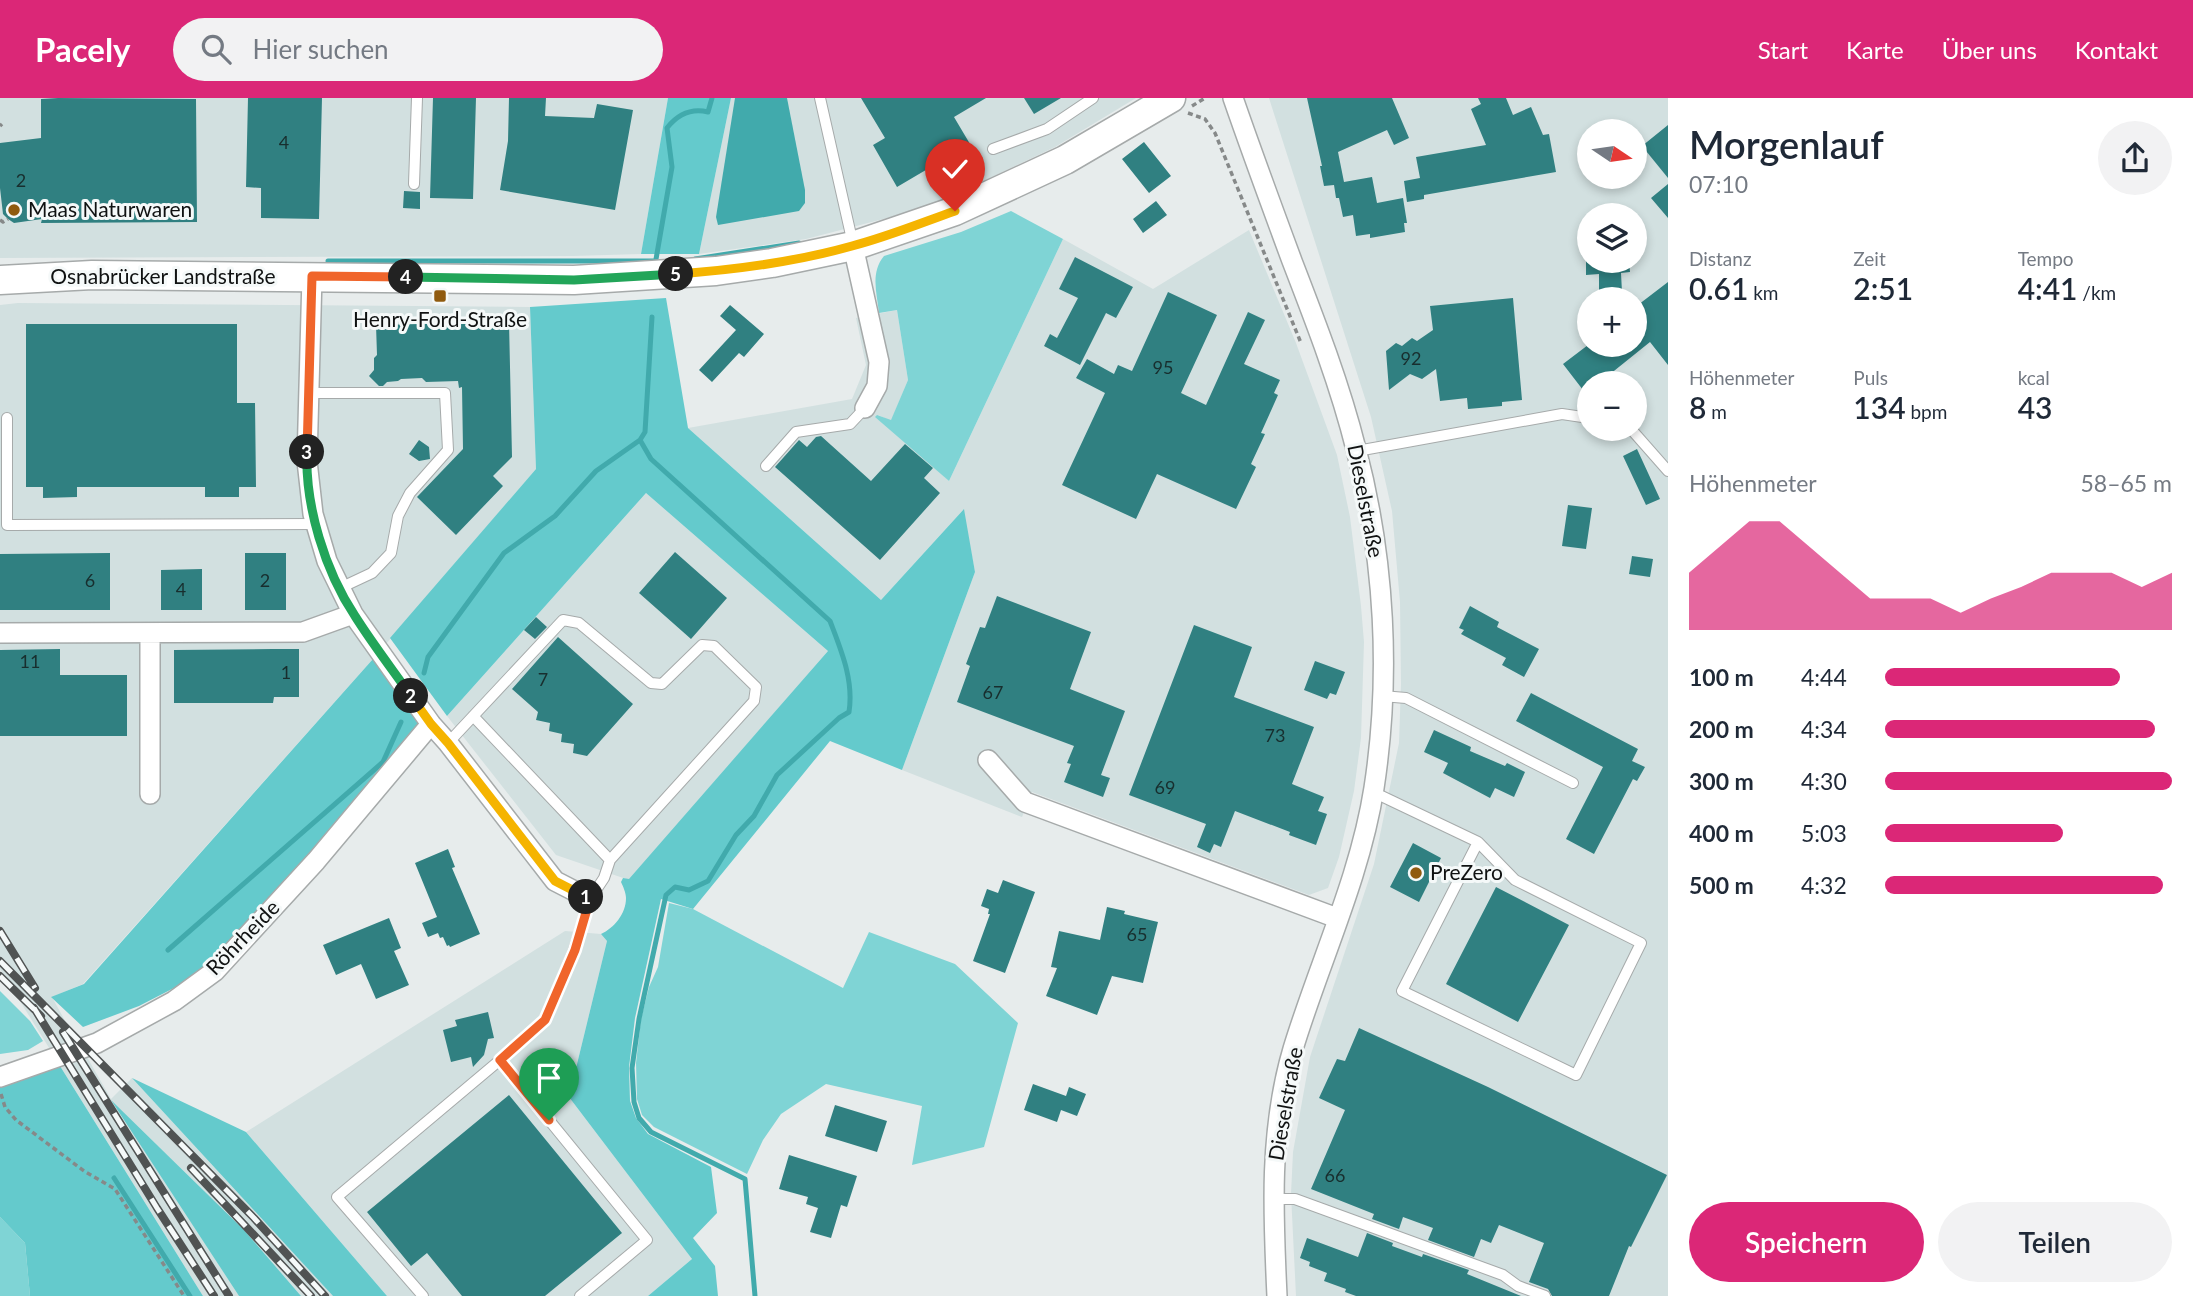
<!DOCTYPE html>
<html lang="de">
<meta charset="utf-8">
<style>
body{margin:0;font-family:Lato,sans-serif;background:#f2f2f3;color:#1f2937;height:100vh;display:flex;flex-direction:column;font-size:26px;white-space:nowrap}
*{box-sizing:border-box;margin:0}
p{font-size:23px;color:#747a83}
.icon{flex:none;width:38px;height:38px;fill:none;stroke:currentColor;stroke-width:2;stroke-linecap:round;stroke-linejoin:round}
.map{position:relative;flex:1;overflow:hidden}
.drawer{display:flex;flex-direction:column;background:#fff;width:525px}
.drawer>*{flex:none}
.needle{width:46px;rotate:103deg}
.tools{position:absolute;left:1577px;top:21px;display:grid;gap:14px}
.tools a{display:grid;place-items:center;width:70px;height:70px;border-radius:50%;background:#fff;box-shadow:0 4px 10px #0003;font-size:35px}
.pin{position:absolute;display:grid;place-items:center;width:60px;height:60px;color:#fff;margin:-72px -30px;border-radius:50% 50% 50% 0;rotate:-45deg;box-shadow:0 0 7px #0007}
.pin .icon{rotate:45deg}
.km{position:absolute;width:35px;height:35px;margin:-18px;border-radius:50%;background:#222;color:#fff;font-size:19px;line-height:35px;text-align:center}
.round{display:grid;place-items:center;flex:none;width:74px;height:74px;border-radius:37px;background:#f2f2f3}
.head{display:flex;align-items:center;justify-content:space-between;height:119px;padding:0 21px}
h1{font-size:38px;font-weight:600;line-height:52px}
.figures{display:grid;grid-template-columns:repeat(3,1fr);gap:10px;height:119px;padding:7px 21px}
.figures div{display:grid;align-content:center}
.figures b{font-size:30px;font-weight:600}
.figures small{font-size:19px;font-weight:400}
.figures p{font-size:19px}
.chart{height:196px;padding:14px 21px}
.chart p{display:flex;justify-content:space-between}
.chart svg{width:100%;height:126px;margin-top:7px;fill:#db2777;opacity:.7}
.cta{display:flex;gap:14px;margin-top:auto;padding:14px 21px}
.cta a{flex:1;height:80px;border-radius:42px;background:#db2777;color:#fff;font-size:28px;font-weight:600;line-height:80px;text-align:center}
.cta a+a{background:#f2f2f3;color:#1f2937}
ul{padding:0 21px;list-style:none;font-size:23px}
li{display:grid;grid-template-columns:112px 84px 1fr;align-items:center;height:52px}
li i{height:18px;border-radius:9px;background:#db2777}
header{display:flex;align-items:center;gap:42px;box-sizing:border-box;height:98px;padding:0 35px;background:#db2777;color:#fff}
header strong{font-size:33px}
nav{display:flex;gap:38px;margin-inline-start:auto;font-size:24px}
.search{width:490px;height:63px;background:#f2f2f3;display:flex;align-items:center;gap:18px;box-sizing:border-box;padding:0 24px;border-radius:38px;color:#747a83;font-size:26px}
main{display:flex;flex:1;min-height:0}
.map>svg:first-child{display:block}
</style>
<header>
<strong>Pacely</strong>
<div class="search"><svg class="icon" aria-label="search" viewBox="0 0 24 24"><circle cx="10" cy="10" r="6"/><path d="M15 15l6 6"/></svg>Hier suchen</div>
<nav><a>Start</a><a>Karte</a><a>Über uns</a><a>Kontakt</a></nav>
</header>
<main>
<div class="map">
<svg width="1668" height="1198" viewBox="0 0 1668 1198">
<rect width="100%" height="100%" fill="#e7ecec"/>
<path fill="#d2e0e0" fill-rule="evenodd" d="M0 0H668L641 156 573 158 0 160Z
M731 0H1136L1055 49 950 99 891 119 806 141 699 156Z
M1269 0H1668V1198H1296L1291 1096 1293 1054 1310 959 1374 766 1399 645 1401 586 1400 504 1392 413 1371 319ZM1589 33H1634V79H1589ZM1589 117H1634V163H1589ZM1589 201H1634V247H1589ZM1589 285H1634V331H1589Z
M1249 132 1296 245 1337 357 1350 419 1361 508 1364 544 1361 640 1354 693 1339 759 1328 790 1309 797 1032 694 1022 719 902 672 975 474 963 412 881 502 688 330 852 301 866 267 856 220 897 212 908 282 891 323 878 317 949 383 1063 141 1153 191Z
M18 205 530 209 536 371 373 561 83 886 52 899 75 941 51 953 0 871V207Z
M646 395 828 553 629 782 556 757 447 618Z
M565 833 601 836 607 843 569 999 692 1161 648 1198H387L246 1034Z
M87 959 111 1001 132 980 333 1198H301L244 1132 114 1005 239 1198H203L60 968Z"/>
<path fill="#7fd4d5" d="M1011 113 1063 141 949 383 875 319 877 317 891 322 908 282 897 212 879 215C877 195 870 175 884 158L961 134Z
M669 805 693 811 843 890 869 834 955 866 1018 925 984 1049 912 1067 922 1008 826 986 781 1016 763 1042 747 1076 654 1029 642 1017 637 1001 636 965 641 921 649 889 658 869Z
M0 893 30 923 43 943 28 952 0 956Z
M0 1119 25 1145 30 1198H0Z"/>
<path fill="#64cacc" d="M668 0H731L699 156H641Z
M666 200 688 330 881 502 964 411 975 474 902 672 830 643 693 811 661 801 635 920 629 969 630 1003 636 1020 648 1036 711 1069 717 1115 693 1140 715 1168 718 1198H648L692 1161 569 999 607 843 601 836C614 830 626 816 626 800 626 795 623 788 621 784L623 780 629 781 828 553 646 395 447 618 390 540 536 371 530 209Z
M373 561 422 629 205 874 139 908 83 929 51 899 84 886Z
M60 968 203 1198H30L25 1145 0 1119V987Z
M132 980 246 1034 387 1198H333Z
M111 1002 244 1132 301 1198H239Z"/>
<path fill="#41aaac" d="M735 0H787L805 92V105L799 113 718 127 716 119Z"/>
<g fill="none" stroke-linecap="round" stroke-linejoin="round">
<path stroke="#41aaac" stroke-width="5" d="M695 161 799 145
M328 163H654
M655 167 672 69 667 30C678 16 691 10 708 14L712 0
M640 342 651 361 830 523C841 552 854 582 849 614L839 620 777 677 754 718 736 737 708 783 689 792 675 789 666 797 639 921 632 970 634 1004 639 1020 651 1034 745 1081 755 1198
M424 575 428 559 504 455 555 418 596 373 640 342 645 334 652 219
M168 852 383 664 401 624
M114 1080 190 1198"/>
</g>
<path fill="#308081" d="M58 0 196 1 197 124 41 125 42 121 14 125 8 121 3 116 0 90V45L41 40V1Z
M248 0H322L319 121 261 120V90L246 89Z
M433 0H476L473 101 430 100Z
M509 0H546L545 18 594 20 597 6 633 12 615 112 500 92 508 43Z
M861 0H986L954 19 970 46 897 89 873 47 885 40Z
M1024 0H1061L1034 16Z
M1307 0H1392L1409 40 1394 47 1387 32 1338 54 1344 84 1372 79 1377 105 1403 100 1407 125H1404L1405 134 1370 140V136L1356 138 1353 117 1343 119 1339 100H1336L1334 87 1324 88 1320 68H1322Z
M1478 0H1506L1513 17 1531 9 1543 37 1549 36 1556 74 1424 97V101L1407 104 1404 83 1420 80 1416 59 1486 47 1471 11 1481 6Z
M1668 27V80L1642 48Z
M1144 44 1171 78 1149 95 1122 61Z
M1668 86V120L1651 100Z
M404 93 420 94V111L403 110Z
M1156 103 1167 117 1143 135 1133 121Z
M1075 159 1133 189 1116 220 1106 215 1080 267 1044 248 1050 236 1057 240 1078 200 1059 191Z
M1586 163H1629L1630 174 1621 175 1622 194 1599 195V176L1586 177Z
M1668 184V267L1650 244 1599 285 1597 282 1589 285 1583 292 1563 266 1588 247H1634V210Z
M1168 194 1217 217 1181 295 1206 307 1248 214 1265 222 1244 266 1280 282 1274 295 1278 297 1261 335 1265 336 1251 366 1256 369 1236 411 1157 376 1136 421 1062 387 1105 295 1076 280 1087 261 1114 276 1118 267 1132 273Z
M1513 200 1522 302 1502 304V308L1468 311 1467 300 1440 303 1436 271 1422 281 1410 276 1389 292 1386 253 1396 245 1402 248 1412 240 1417 243 1433 232 1430 208Z
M730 207 764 236 744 259 739 255 712 284 699 272 736 232 720 218Z
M509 224 512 359 493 378 503 388 456 437 417 399 463 351 462 289 459 290 458 283 426 284 422 280 401 281 398 283 387 284 383 288H379L369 278 374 272V260L377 257 376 227Z
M26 226H237V305H255L256 389H239V399H205V389H77V399L43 400V389H26Z
M821 338 871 383 905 346 933 370 924 380 940 395 880 462 775 369 799 342 807 349 816 339Z
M419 342 429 349 430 361 419 363 409 356Z
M1637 351 1660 401 1646 407 1623 358Z
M1568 407 1592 410 1586 451 1562 448Z
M675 454 727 500 691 541 639 495Z
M110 455V512H0V456Z
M245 455H286V512H245Z
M1632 458 1653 461 1650 479 1629 476Z
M202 471V512H161V472Z
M997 498 1091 534 1070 591 1125 613 1101 677 1110 680 1103 699 1064 684 1071 666 1067 665 1074 648 957 604 970 568 966 566 980 529 985 530Z
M1470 508 1499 524 1497 529 1539 551 1524 579 1502 567 1506 560 1461 536 1464 532 1459 530Z
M536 519 547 529 535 541 524 532Z
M1194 527 1252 549 1234 599 1314 629 1292 686 1324 699 1318 713 1327 716 1316 747 1289 737 1290 734 1235 713 1221 749 1214 746 1210 755 1197 749 1206 726 1129 697Z
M558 539 633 606 587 658 573 655 574 646 561 644 562 636 549 633 550 625 536 622 538 614 512 591Z
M60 551V577H127V638H0V552Z
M273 551H299V599H274L273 605H174V552Z
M1315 563 1345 574 1336 597 1330 595 1327 601 1304 592Z
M1531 595 1638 651 1632 663 1645 669 1637 683 1633 681 1594 756 1566 741 1603 669 1516 623Z
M1434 632 1471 649 1470 653 1505 668 1507 665 1525 674 1514 699 1495 690 1490 700 1443 675 1448 665 1424 654Z
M1413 745 1441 760 1419 804 1390 789Z
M448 751 455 769 452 770 480 836 450 849 449 847 447 848 443 839 440 840 438 835 428 839 422 825 437 819 415 765Z
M1003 782 1035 794 1005 875 973 863 990 816H988L989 811 981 808 987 791 998 795Z
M1496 789 1569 827 1518 924 1446 886Z
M1107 809 1125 813 1124 816 1158 824 1143 885 1112 878 1097 917 1046 898 1057 870 1051 869 1059 833 1100 842Z
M389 820 401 850 394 853 409 887 376 901 361 866 336 877 323 847Z
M488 914 494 940 488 941 484 957 473 969 471 959 451 964 443 932 457 928 455 922Z
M1359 930 1488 989 1667 1077 1631 1149 1629 1148 1609 1198H1552L1548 1191 1529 1184 1544 1145 1499 1127 1491 1145 1481 1141 1474 1159 1428 1142 1433 1130 1403 1119 1399 1131 1372 1121 1374 1116 1311 1091 1345 1012 1319 1000 1337 961 1345 963Z
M1033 986 1066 998 1069 989 1086 996 1077 1018 1061 1012 1057 1024 1024 1012Z
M509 997 622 1135 545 1198H462L427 1155 411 1168 367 1114Z
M835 1007 887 1023 877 1054 825 1038Z
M789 1057 857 1078 847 1109 841 1107 831 1140 810 1134 818 1110 806 1106 808 1099 779 1091Z
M1367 1135 1393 1145 1392 1148 1422 1159 1423 1156 1469 1172 1467 1176 1521 1198H1356L1345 1194 1346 1191 1324 1183 1327 1175 1309 1168 1310 1164 1300 1160 1307 1140 1358 1159Z"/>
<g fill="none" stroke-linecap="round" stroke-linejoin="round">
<g stroke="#a6aaaa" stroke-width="12">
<path id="lane" d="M820 0 853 146
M993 51 1047 31 1093 0
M414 86 417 0
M309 295H445L448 352 410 395 398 418 391 455 372 475 340 490
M7 320V427L316 426
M1631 331 1668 373
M1357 353 1562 316 1589 320
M766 368 796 334 850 326 865 310
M1382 598 1406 600 1573 685
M448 645 563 522 579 525 651 585 662 586 702 547 714 548 756 589 754 603 610 762 473 618
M1373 694 1478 744 1402 893 1576 977 1641 845 1515 782 1478 744
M500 962 647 1142 580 1198
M1273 1101H1295L1503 1177 1518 1188 1545 1198
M423 1198 337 1099 500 962 545 922 574 852 590 801 604 780 610 762"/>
</g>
<g stroke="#a6aaaa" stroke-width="22">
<path id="street" d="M1233 0C1252 55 1272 109 1292 163 1316 225 1340 287 1356 351 1385 461 1391 579 1374 690 1360 780 1319 865 1293 951 1269 1032 1273 1115 1277 1198
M853 148 879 264 877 288 865 310
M312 178 307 363 313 416 327 463 353 516 431 626 448 645 555 783 590 801
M0 535 303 534 353 516
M150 536V696
M988 662 1025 704 1337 820
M0 979 97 945 174 903 215 873 316 763 431 626"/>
</g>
<g stroke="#a6aaaa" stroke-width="31">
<path id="secondary" d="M0 182 92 177 574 182 716 173 772 165 853 148 955 113 1065 62 1171 0"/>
</g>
<path stroke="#868989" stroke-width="3.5" stroke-dasharray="5 3.5" stroke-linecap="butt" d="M1192 8 1205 0
M1188 15 1205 21 1215 35 1301 245
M0 28 2 26
M0 122 3 124 8 121
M1 996 5 1009 16 1022 84 1073 115 1091 184 1198"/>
<use href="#lane" stroke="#fff" stroke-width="10"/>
<use href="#street" stroke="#fff" stroke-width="19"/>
<use href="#secondary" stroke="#fff" stroke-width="28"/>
<g stroke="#505353" stroke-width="8">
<path id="rail" d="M0 833 35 890
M0 863 254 1120 325 1198
M0 878 41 918
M34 910 157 1110 214 1198
M63 934 229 1198
M191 1070 311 1198"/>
</g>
<use href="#rail" stroke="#f5f9f9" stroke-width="5" stroke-dasharray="16" stroke-linecap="butt"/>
</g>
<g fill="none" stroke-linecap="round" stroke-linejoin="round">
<g stroke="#fff" stroke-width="14">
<path id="split-1" d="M549 1022 500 962 545 922 575 852 590 801 586 799"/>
</g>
<g stroke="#fff" stroke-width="14">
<path id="split-2" d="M411 598 431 626 448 645 555 783 586 799"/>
</g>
<g stroke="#fff" stroke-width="14">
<path id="split-3" d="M307 354C305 408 325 473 355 518 372 545 392 571 411 598"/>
</g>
<g stroke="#fff" stroke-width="14">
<path id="split-4" d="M307 354 312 178 406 179"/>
</g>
<g stroke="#fff" stroke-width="14">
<path id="split-5" d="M406 179 574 182 676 176"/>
</g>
<g stroke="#fff" stroke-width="14">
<path id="split-6" d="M676 176C735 172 795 164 852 148 887 139 921 125 955 113"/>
</g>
<use href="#split-1" stroke="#f0652b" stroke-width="9"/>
<use href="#split-2" stroke="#f5b400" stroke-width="9"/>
<use href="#split-3" stroke="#22a559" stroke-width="9"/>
<use href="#split-4" stroke="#f0652b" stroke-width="9"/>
<use href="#split-5" stroke="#22a559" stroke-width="9"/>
<use href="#split-6" stroke="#f5b400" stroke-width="9"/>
</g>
<g fill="#905b0f" stroke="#f5f9f9" stroke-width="2.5">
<circle cx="14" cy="112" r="7"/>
<rect x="433" y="191" width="14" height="14" rx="3.5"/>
<circle cx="1416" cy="775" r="7"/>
</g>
<g text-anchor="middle" stroke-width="6" stroke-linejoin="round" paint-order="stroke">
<g font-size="18" fill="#182e2e">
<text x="284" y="51">4</text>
<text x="21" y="89">2</text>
<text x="1411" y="267">92</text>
<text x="1163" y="276">95</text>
<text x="90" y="489">6</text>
<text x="265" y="489">2</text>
<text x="181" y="498">4</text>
<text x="30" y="570">11</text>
<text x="286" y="581">1</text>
<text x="543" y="588">7</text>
<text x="993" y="601">67</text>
<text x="1275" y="644">73</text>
<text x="1165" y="696">69</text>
<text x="1137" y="843">65</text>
<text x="1335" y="1084">66</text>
</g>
<g font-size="21" fill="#101212" stroke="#f5f9f9" text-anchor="start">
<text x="28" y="119">Maas Naturwaren</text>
<text x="440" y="229" text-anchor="middle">Henry-Ford-Straße</text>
<text x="1430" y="782">PreZero</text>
</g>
<g font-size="21" fill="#101212" stroke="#f5f9f9">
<text x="163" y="186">Osnabrücker Landstraße</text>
<text transform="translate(1365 403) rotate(79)" y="7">Dieselstraße</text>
<text transform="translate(243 840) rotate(-46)" y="7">Röhrheide</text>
<text transform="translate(1286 1006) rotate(-80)" y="7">Dieselstraße</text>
</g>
</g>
</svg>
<div class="tools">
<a><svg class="needle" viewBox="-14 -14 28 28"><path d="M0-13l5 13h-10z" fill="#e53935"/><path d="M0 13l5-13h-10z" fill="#747a83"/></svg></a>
<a><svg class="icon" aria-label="layers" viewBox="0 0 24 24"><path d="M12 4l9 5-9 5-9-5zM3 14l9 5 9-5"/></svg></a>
<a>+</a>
<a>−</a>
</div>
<div class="pin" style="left:549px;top:1022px;background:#1e9e55"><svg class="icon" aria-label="arrive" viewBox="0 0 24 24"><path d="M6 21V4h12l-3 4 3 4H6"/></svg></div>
<div class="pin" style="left:955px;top:113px;background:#d93025"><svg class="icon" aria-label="check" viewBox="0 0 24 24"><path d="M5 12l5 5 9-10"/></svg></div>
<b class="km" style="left:586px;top:799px">1</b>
<b class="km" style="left:411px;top:598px">2</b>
<b class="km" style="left:307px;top:354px">3</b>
<b class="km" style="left:406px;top:179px">4</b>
<b class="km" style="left:676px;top:176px">5</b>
</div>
<section class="drawer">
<div class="head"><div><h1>Morgenlauf</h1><p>07:10</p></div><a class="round"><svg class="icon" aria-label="share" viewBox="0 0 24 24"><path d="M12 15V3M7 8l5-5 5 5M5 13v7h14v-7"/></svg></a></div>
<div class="figures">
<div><p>Distanz</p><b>0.61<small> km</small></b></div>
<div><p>Zeit</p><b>2:51</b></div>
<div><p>Tempo</p><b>4:41<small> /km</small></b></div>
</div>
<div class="figures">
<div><p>Höhenmeter</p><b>8<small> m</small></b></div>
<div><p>Puls</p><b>134<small> bpm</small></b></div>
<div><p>kcal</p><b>43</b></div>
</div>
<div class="chart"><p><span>Höhenmeter</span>58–65 m</p>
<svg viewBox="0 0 160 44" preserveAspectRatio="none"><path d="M0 44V24L10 15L20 6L30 6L40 15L50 24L60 33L70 33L80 33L90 38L100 33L110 29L120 24L130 24L140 24L150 29L160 24V44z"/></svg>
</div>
<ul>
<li><b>100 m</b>4:44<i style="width:82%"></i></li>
<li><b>200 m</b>4:34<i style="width:94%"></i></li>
<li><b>300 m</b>4:30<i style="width:100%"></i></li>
<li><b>400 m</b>5:03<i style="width:62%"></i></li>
<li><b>500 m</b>4:32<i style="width:97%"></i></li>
</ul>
<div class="cta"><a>Speichern</a><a>Teilen</a></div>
</section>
</main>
